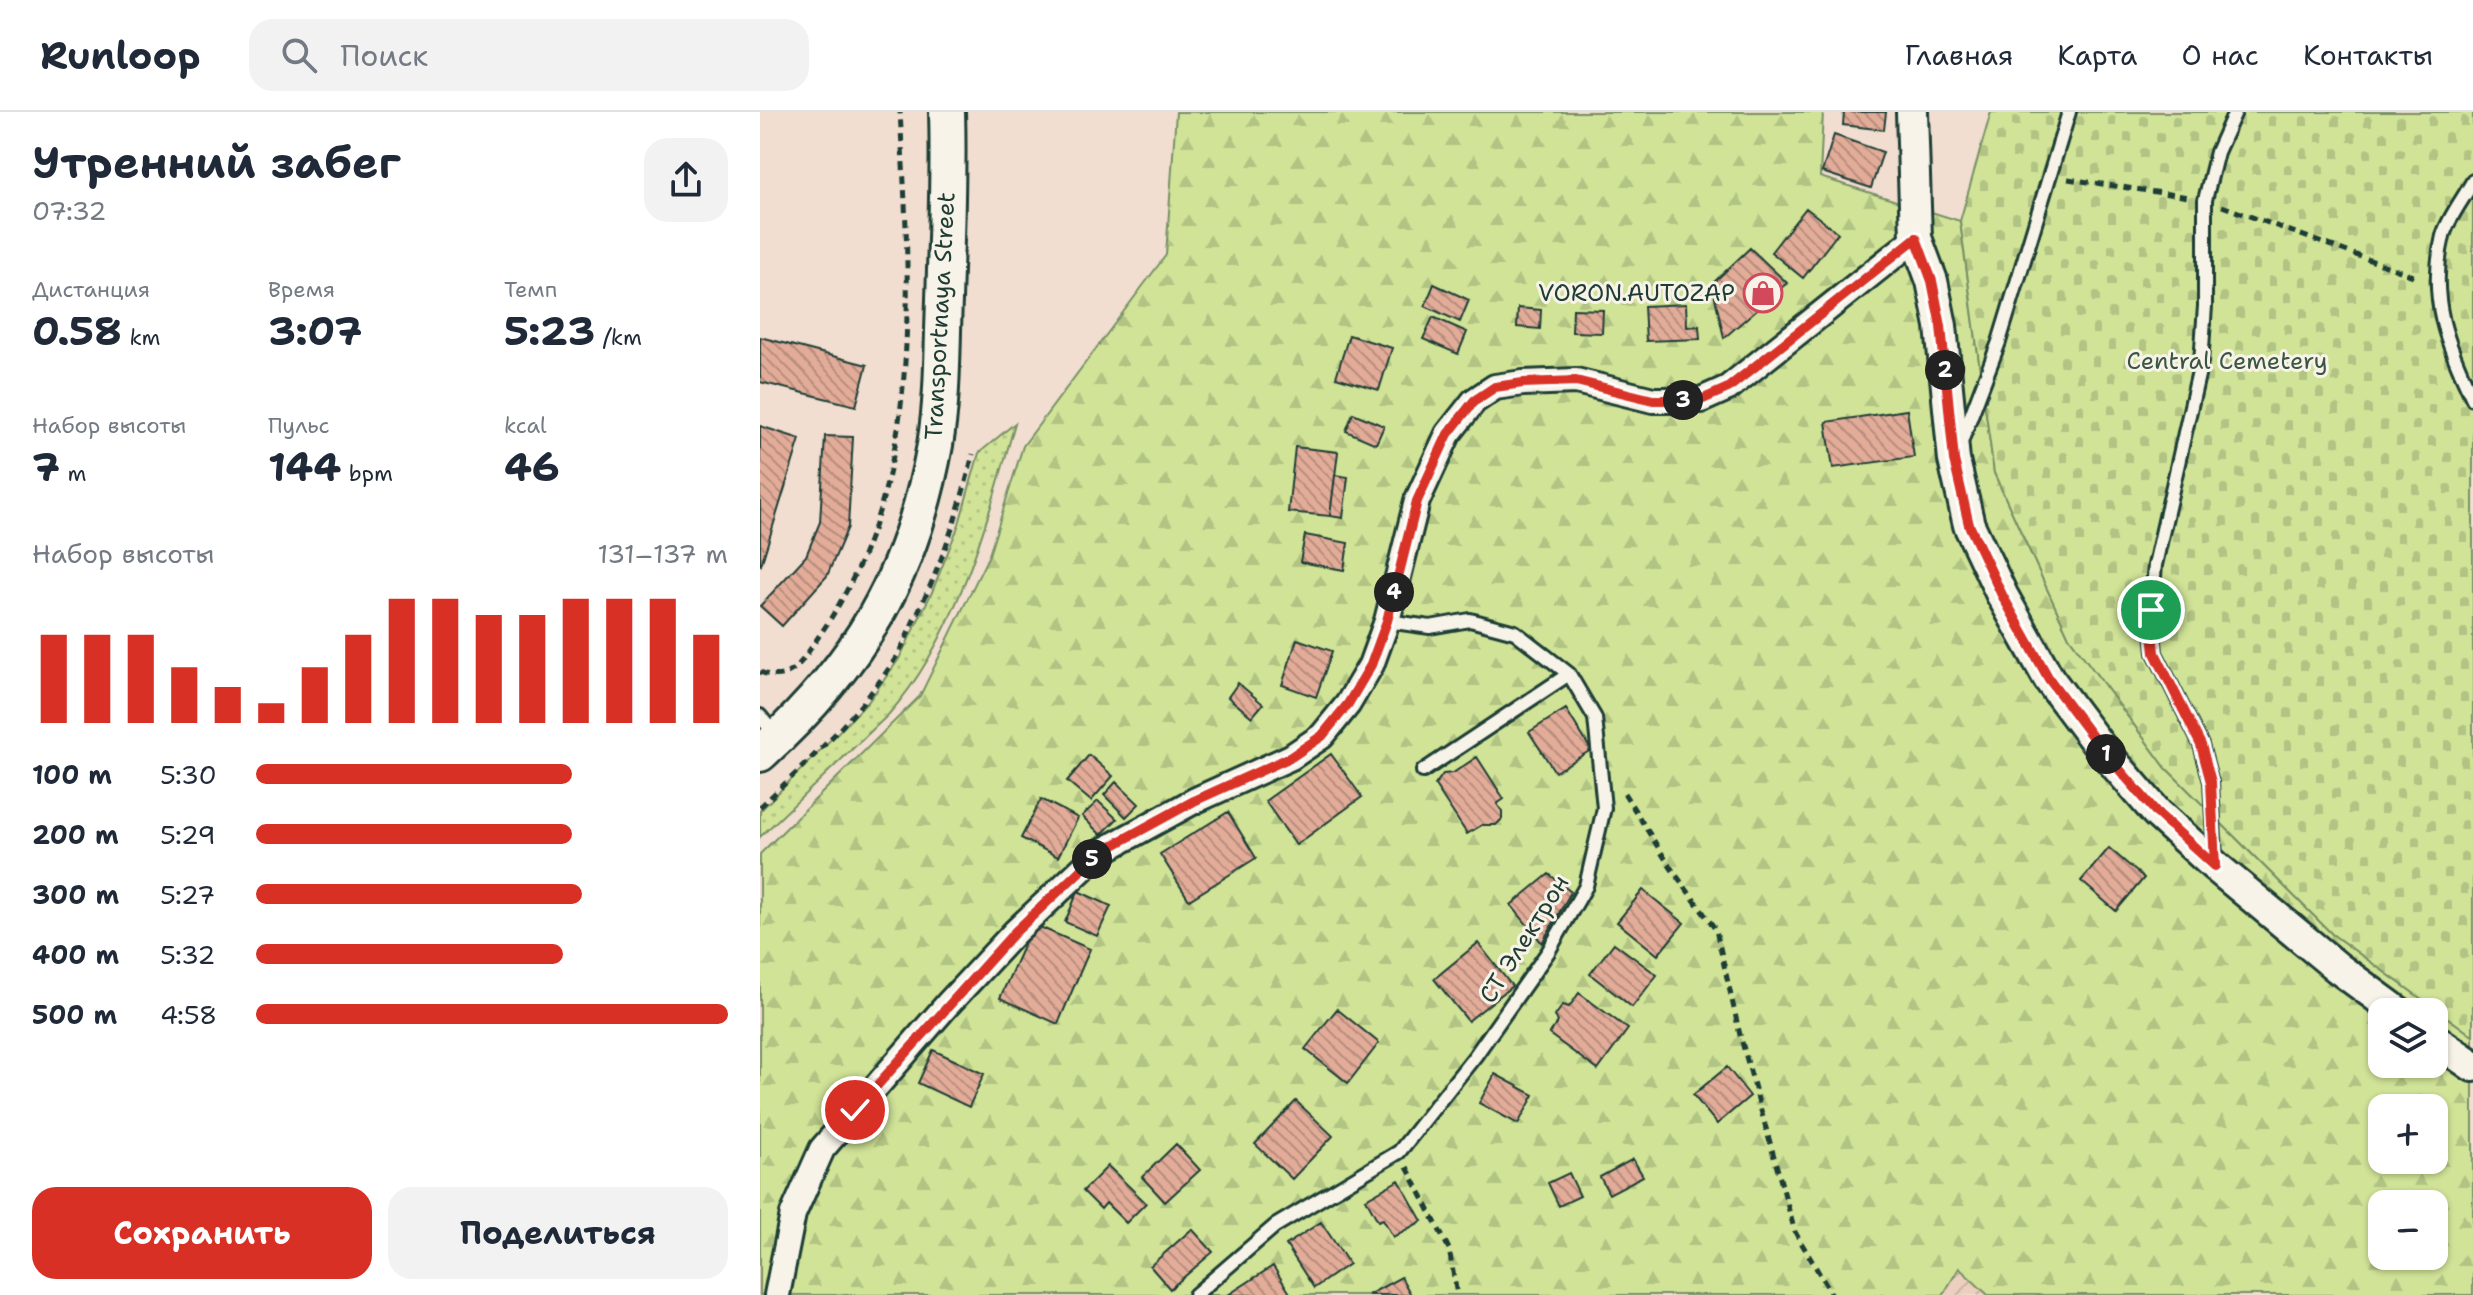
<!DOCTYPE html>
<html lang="ru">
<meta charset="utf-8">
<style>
body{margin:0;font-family:"Shantell Sans",sans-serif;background:#f2f2f3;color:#1f2937;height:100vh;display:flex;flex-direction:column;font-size:30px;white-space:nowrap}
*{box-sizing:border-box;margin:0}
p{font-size:26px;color:#747a83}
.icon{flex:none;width:44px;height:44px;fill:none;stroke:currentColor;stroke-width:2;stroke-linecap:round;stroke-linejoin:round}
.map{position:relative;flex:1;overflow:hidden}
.details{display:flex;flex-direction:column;background:#fff;width:760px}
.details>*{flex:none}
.controls{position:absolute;left:1608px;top:886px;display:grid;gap:16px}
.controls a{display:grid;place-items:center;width:80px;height:80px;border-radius:16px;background:#fff;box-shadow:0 2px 6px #0004;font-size:40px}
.pin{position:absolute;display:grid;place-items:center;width:68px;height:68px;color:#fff;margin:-34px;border:4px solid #fff;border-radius:50%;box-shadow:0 2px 8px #0007}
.km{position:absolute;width:40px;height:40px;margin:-20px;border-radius:50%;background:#222;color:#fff;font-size:22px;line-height:40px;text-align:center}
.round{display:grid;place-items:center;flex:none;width:84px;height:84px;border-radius:24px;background:#f2f2f3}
.summary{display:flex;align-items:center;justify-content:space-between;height:136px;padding:0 32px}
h1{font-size:44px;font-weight:700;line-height:60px}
.stats{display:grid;grid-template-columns:repeat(3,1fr);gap:12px;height:136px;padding:8px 32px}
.stats div{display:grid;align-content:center}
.stats b{font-size:40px;font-weight:700}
.stats small{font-size:22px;font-weight:400}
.stats p{font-size:22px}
.chart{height:224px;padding:16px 32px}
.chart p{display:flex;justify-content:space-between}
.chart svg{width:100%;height:144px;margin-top:8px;stroke:#d93025;stroke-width:6}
.action{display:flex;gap:16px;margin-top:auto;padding:16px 32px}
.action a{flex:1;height:92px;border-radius:24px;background:#d93025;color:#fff;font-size:32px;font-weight:700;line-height:92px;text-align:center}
.action a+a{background:#f2f2f3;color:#1f2937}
ul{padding:0 32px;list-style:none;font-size:26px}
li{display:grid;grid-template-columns:128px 96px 1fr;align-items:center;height:60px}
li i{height:20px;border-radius:10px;background:#d93025}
header{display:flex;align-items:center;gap:48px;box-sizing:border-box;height:112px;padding:0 40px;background:#fff;border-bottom:2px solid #e0e1e3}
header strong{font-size:38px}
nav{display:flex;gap:44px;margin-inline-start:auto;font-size:28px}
.search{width:560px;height:72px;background:#f2f2f3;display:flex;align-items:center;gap:20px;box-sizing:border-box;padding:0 28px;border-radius:24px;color:#747a83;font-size:30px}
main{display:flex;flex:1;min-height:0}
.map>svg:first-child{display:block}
</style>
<header>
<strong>Runloop</strong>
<div class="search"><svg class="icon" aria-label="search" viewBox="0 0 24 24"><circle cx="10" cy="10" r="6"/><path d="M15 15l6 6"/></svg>Поиск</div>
<nav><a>Главная</a><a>Карта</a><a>О нас</a><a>Контакты</a></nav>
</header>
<main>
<section class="details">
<div class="summary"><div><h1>Утренний забег</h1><p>07:32</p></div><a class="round"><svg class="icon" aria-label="share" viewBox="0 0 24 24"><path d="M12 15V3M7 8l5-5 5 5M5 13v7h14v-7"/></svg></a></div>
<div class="stats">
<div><p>Дистанция</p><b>0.58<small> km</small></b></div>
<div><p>Время</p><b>3:07</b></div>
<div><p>Темп</p><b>5:23<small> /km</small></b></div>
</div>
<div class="stats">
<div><p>Набор высоты</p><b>7<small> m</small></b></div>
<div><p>Пульс</p><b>144<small> bpm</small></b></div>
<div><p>kcal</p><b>46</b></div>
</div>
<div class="chart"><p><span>Набор высоты</span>131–137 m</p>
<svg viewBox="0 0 160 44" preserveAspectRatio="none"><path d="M5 44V17M15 44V17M25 44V17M35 44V27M45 44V33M55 44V38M65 44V27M75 44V17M85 44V6M95 44V6M105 44V11M115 44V11M125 44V6M135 44V6M145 44V6M155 44V17"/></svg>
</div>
<ul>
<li><b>100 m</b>5:30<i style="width:67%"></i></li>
<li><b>200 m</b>5:29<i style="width:67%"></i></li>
<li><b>300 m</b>5:27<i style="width:69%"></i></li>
<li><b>400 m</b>5:32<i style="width:65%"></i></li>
<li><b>500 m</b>4:58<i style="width:100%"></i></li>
</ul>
<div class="action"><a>Сохранить</a><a>Поделиться</a></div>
</section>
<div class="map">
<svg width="1713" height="1183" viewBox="0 0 1713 1183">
<defs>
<pattern id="industrial-furrows" width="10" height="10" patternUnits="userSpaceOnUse" patternTransform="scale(2)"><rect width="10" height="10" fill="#edcfc0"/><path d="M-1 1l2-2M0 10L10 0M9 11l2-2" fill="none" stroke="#cbb3a6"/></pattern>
<pattern id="grass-dots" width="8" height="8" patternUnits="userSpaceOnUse" patternTransform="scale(2)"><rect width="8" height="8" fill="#d0e397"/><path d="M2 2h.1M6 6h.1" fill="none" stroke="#b2c483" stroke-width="1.8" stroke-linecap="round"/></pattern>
<pattern id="forest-firs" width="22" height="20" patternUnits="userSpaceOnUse" patternTransform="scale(2)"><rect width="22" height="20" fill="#d0e397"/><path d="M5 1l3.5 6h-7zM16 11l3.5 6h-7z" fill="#b2c483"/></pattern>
<pattern id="cemetery-stones" width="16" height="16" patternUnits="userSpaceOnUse" patternTransform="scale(2)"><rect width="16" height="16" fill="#d0e397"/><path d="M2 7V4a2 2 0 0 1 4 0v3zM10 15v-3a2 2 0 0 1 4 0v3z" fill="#b2c483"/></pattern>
<pattern id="building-back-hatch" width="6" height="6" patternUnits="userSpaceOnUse" patternTransform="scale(2)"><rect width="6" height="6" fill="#e3ac99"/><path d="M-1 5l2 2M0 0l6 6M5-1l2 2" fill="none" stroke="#b78d7e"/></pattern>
</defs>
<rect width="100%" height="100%" fill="#f1ded0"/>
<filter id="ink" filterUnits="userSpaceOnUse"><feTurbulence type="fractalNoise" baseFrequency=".0125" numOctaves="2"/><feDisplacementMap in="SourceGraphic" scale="16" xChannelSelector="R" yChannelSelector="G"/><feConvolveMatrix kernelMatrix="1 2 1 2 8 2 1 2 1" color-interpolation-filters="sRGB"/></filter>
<g filter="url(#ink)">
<path fill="url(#industrial-furrows)" d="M1199 1155 1228 1183H1183Z"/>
<path fill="url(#grass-dots)" stroke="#789066" stroke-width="2" d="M255 311C228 407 196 528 128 603L0 725V699L108 590 139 547 172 480 199 412 219 341Z"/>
<path fill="url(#forest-firs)" stroke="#789066" stroke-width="2" fill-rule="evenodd" d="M416 0H1063L1060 65 1200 109 1234 361 1309 525 1406 656 1572 822 1713 924V1183H1228L1199 1156 1183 1183H0V742L160 584 229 443 263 334 406 143ZM1622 900H1674V952H1622ZM1622 996H1674V1048H1622ZM1622 1092H1674V1144H1622Z"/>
<path fill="url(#cemetery-stones)" stroke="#789066" stroke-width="2" d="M1231 0H1713V924L1572 822 1406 656 1309 525 1234 361 1200 109Z"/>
<path fill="url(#building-back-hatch)" stroke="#1f3d34" stroke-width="2" d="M1084 0H1126L1124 18 1083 13Z
M1074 23 1123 40 1111 76 1062 60Z
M1046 96 1078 121 1043 166 1011 140Z
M990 136 1027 171 964 226 952 172Z
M674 172 709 188 700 210 665 194Z
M926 192 927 215 939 214 940 227 886 229 884 194Z
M758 196 781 198 780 217 757 215Z
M813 197 843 198 842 221 812 220Z
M673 205 707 220 698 242 663 227Z
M589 223 632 236 619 278 576 265Z
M0 225 107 253 96 294 0 270Z
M1147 298 1154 345 1073 356 1066 310Z
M593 301 624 314 616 332 586 319Z
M0 314 40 327 1 453 0 452Z
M65 324 93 325 88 415 67 464 22 514 0 494 46 444 60 410Z
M535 335 578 340 570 404 528 400Z
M575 363 588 365 583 406 570 404Z
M545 423 588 431 584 458 540 450Z
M537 527 572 539 556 585 522 573Z
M478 571 503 592 492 605 468 585Z
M806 597 831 638 795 660 769 620Z
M571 642 602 685 536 733 505 689Z
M329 643 353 664 331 689 307 669Z
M717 645 744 687 737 692 742 699V707L736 713H722L707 722 675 673 683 662 693 661Z
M356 670 379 692 366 705 344 683Z
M281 687 318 706 298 745 261 726Z
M338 689 357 707 341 723 322 704Z
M468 700 496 746 429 788 400 742Z
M1349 736 1384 766 1356 799 1321 769Z
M789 762 811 780 782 831 751 793Z
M883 778 924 811 898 843 857 810Z
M318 779 351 794 337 824 305 810Z
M273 812 330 837 298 912 240 886Z
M718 831 752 874 708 909 674 867Z
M854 831 897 863 872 895 830 862Z
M819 881 868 917 838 958 789 922 798 910 795 904 803 893 809 895Z
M577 897 619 931 588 971 545 937Z
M173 938 224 962 209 995 158 971Z
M967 955 990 984 957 1012 933 983Z
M735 962 774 983 758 1012 719 991Z
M536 989 573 1024 532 1067 495 1032Z
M416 1032 440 1058 405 1090 382 1065Z
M873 1047 883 1064 849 1082 840 1065Z
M348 1054 386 1091 366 1111 346 1091 341 1097 323 1079Z
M809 1061 820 1084 799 1094 788 1071Z
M639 1068 662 1109 633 1125 623 1107 618 1109 606 1087Z
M561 1110 589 1152 554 1176 526 1133Z
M432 1117 453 1140 410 1177 390 1154Z
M513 1154 531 1183H468Z
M641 1165 651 1183H608Z"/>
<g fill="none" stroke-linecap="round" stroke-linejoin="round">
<g stroke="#1f3d34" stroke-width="18">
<path id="service" d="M1713 69C1704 86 1688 106 1683 124 1668 186 1687 233 1713 287
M1201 330 1239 230 1309 0
M0 604 16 624
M663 659 809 562
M1455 747 1451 670 1441 633 1395 541 1391 498 1395 453 1441 250 1445 194V88L1457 40 1475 0
M435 1183 515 1114 639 1040 715 944 788 840 826 774 844 696 835 606 809 562 755 520 710 508 670 515 627 509"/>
</g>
<g stroke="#1f3d34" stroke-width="30">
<path id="minor" d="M17 1183 33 1102 62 1037 187 893 255 820 339 741 434 689 531 645 562 624 588 592 611 553 627 509 657 389 688 322 714 289 735 275 763 271 816 269 893 288H941L968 276 1156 126"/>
</g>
<g stroke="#1f3d34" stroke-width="36">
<path id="tertiary" d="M1152 0 1156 126 1172 169 1181 214 1194 348 1209 413 1242 483 1289 567 1340 635 1397 701 1455 754 1578 856 1638 900
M1674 927 1713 954"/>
</g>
<g stroke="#1f3d34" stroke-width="40">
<path id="secondary" d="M0 642C99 553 151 465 175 333 183 286 182 236 184 188 186 125 189 62 187 0"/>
</g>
<path stroke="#1f3d34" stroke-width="5" stroke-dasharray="8 6" stroke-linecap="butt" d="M1308 67 1429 85
M1462 94 1659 166
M0 560C32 573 43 547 59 524 166 371 150 176 140 0
M864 681 911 756 956 818 980 923 1035 1120 1072 1183
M0 695C48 650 100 602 135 547 143 535 148 521 154 508 181 455 199 400 213 342
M647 1055 689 1137 697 1183"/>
<use href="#service" stroke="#f7f3e8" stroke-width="12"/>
<use href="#minor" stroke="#f7f3e8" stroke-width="24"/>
<use href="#tertiary" stroke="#f7f3e8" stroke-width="30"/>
<use href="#secondary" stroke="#f7f3e8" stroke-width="34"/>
</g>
</g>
<g fill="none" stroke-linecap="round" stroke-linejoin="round" filter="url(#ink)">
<g stroke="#fff" stroke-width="16">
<path id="route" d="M95 998 255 820 339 741 434 689 531 645 562 624 588 592 611 553 627 509 657 389 688 322 714 289 735 275 763 271 816 269 893 288H941L968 276 1156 126 1172 169 1181 214 1194 348 1209 413 1242 483 1289 567 1340 635 1397 701 1455 754 1451 670 1441 633 1395 541 1391 498"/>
</g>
<use href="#route" stroke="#d93025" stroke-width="10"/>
</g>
<defs>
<g id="shop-ring" transform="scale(2)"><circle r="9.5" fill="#f7f3e8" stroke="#d1495b" stroke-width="1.5"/><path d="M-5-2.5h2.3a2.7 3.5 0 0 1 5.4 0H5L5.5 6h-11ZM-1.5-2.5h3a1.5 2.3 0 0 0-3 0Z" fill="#d1495b"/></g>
</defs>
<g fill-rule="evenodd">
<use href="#shop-ring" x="1003" y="181"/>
</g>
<g text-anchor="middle" stroke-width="6" stroke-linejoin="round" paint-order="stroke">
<g font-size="24" fill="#1f3d34" stroke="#f7f3e8" text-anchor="end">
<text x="975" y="189">VORON.AUTOZAP</text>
</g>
<g font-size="24" fill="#1f3d34" stroke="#f7f3e8">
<text transform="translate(180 204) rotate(-87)" y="8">Transportnaya Street</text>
<text transform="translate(764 827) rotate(-58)" y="8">СТ Электрон</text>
</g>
<g font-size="24" fill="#3a5643" stroke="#f7f3e8">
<text x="1467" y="257">Central Cemetery</text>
</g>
</g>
</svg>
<div class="controls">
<a><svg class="icon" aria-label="layers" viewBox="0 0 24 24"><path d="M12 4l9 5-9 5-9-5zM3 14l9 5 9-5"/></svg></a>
<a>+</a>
<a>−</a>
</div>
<div class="pin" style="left:1391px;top:498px;background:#1e9e55"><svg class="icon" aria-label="arrive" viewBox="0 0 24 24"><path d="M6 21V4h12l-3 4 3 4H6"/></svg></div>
<div class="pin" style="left:95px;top:998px;background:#d93025"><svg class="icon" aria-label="check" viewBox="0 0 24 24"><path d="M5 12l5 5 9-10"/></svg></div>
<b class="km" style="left:1346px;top:642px">1</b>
<b class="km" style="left:1185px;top:258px">2</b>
<b class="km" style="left:923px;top:288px">3</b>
<b class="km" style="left:634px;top:480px">4</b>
<b class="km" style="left:332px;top:747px">5</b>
</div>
</main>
